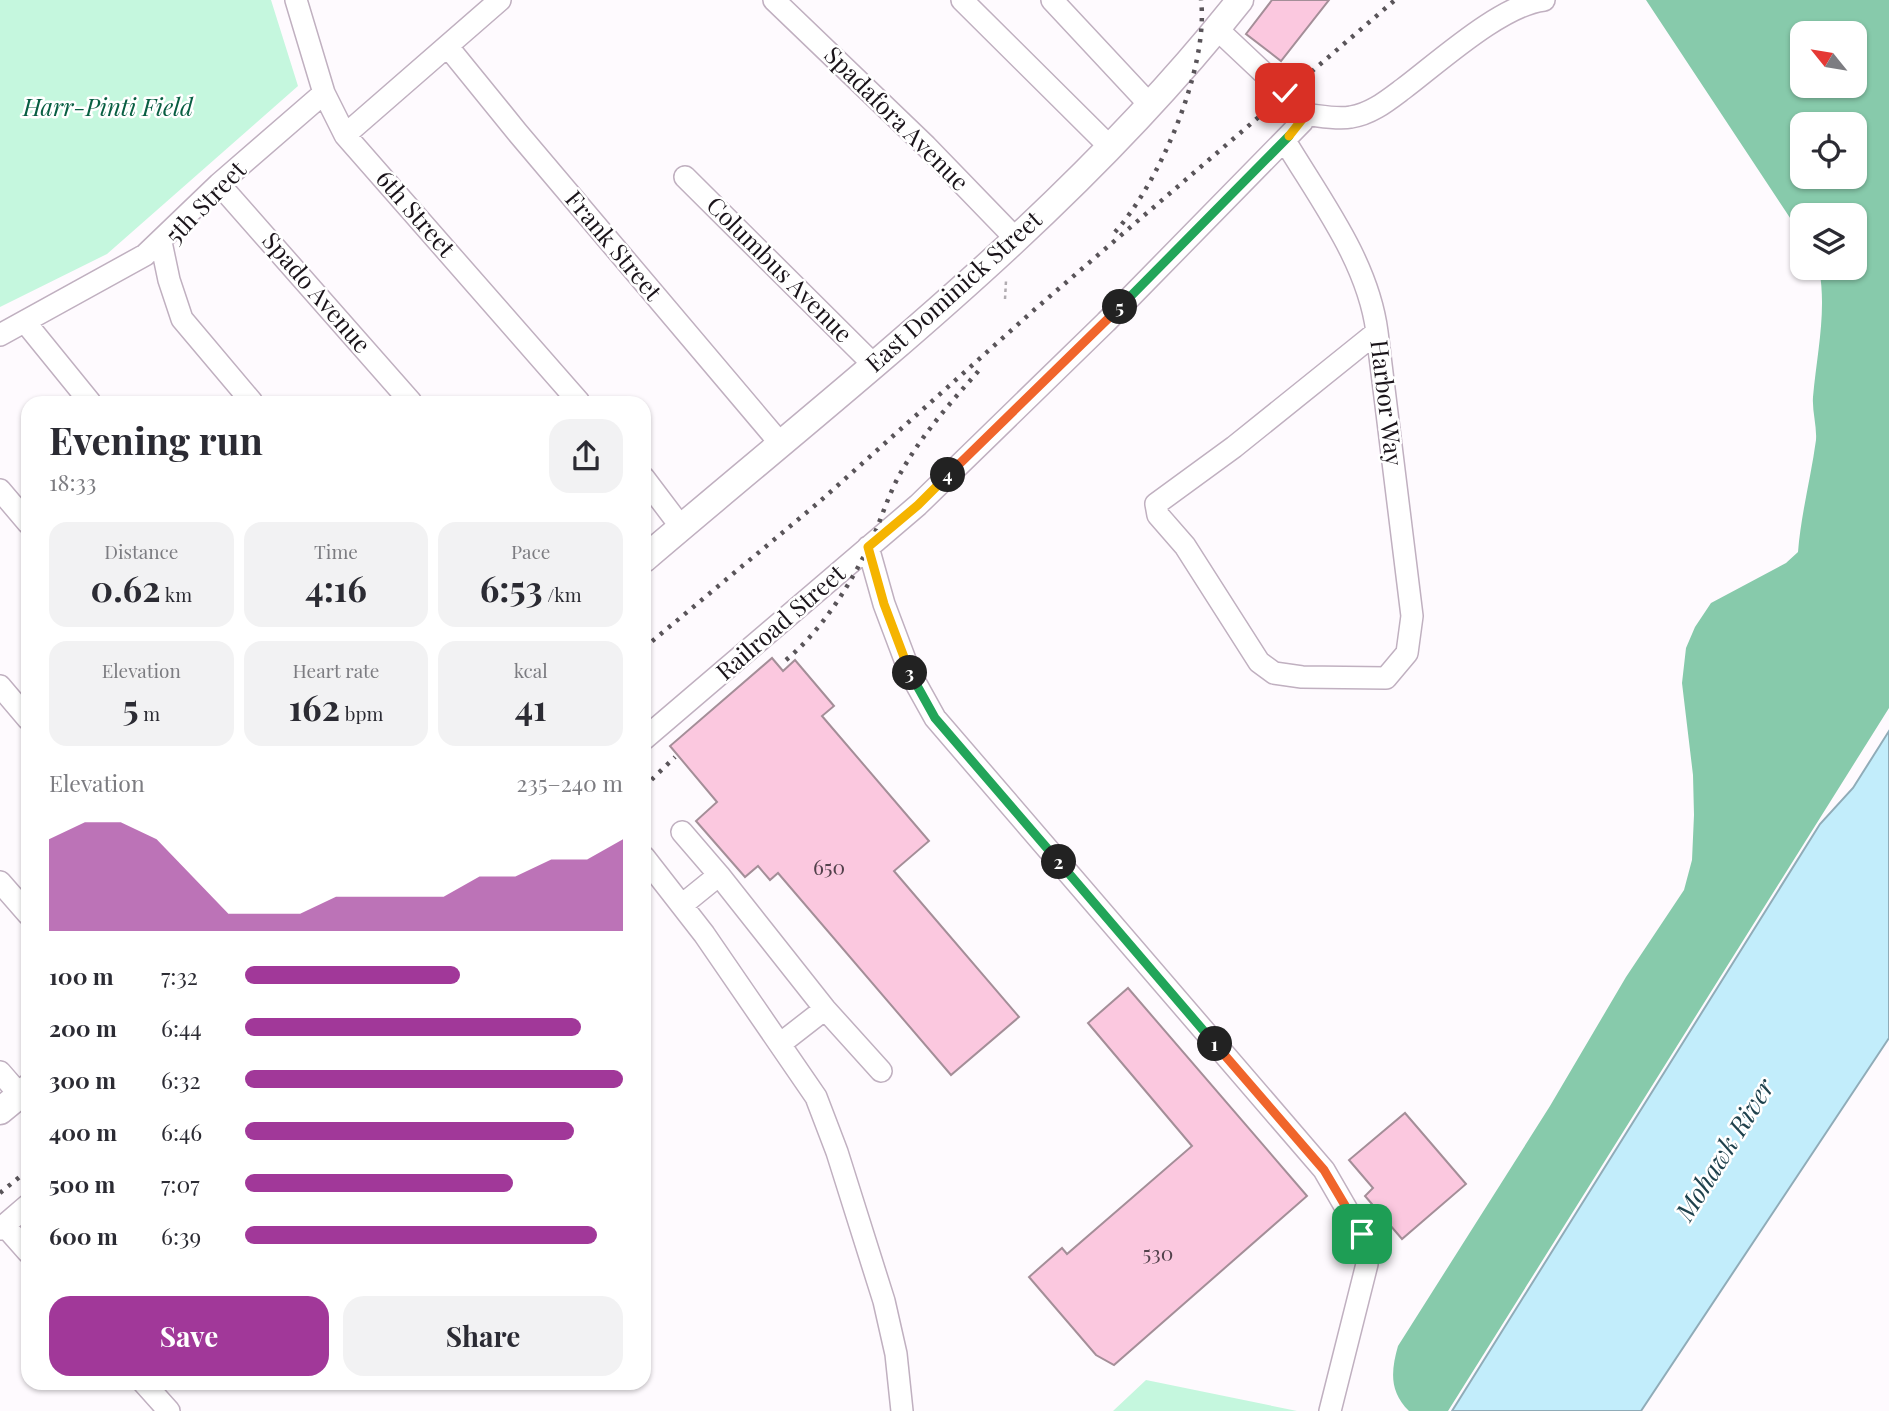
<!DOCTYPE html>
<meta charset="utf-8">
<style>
body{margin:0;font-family:"Playfair Display",serif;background:#f2f2f3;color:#2b2b33;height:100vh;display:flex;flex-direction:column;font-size:26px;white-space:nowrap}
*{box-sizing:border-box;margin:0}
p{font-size:23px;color:#7c7c81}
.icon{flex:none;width:38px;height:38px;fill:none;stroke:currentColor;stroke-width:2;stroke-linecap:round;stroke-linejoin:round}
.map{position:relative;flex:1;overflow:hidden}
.sheet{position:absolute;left:21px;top:396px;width:630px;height:994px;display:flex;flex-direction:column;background:#fff;border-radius:21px;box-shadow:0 2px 5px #0004}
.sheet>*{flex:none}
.needle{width:46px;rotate:300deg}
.fabs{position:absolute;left:1790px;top:21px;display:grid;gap:14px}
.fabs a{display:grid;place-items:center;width:77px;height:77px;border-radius:14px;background:#fff;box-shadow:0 2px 5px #0004;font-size:35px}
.pin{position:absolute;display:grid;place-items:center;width:60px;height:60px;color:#fff;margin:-30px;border-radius:14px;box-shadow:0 4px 10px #0006}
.km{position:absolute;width:35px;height:35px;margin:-18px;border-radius:50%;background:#222;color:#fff;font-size:19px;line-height:35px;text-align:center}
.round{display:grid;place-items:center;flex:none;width:74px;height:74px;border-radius:21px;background:#f2f2f3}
.summary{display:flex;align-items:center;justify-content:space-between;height:119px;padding:0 28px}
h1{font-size:38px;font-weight:700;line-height:52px}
.figures{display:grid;grid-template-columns:repeat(3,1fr);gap:10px;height:119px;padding:7px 28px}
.figures div{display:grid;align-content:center;border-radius:18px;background:#f2f2f3;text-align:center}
.figures b{font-size:35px;font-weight:700}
.figures small{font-size:19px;font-weight:400}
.figures p{font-size:19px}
.chart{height:196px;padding:14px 28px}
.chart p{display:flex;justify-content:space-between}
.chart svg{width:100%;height:126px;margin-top:7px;fill:#a13899;opacity:.7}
.button{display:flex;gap:14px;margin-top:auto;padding:14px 28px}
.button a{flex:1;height:80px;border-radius:21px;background:#a13899;color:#fff;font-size:28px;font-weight:700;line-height:80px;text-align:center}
.button a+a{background:#f2f2f3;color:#2b2b33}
ul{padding:0 28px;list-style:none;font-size:23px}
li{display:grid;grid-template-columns:112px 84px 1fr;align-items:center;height:52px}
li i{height:18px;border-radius:9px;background:#a13899}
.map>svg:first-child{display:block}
</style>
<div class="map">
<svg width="1889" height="1411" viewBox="0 0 1889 1411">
<rect width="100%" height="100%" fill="#fefafe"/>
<path fill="#c5f7de" d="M0 0H271L298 86 107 254 0 307Z
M1146 1380 1297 1411H1113Z"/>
<path fill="#87caab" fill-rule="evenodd" d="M1646 0H1889V708L1448 1411H1409C1389 1391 1391 1371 1398 1346L1550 1106 1626 977 1684 890 1692 860 1694 815 1693 775 1682 683 1686 648 1695 627 1711 603 1786 563 1798 552C1801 514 1811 477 1816 440 1817 426 1812 411 1813 397 1817 353 1827 311 1819 268H1855V215H1802V236ZM1802 33H1855V86H1802ZM1802 124H1855V177H1802Z"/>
<path fill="#c2edfb" stroke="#90acb8" stroke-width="2" d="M1889 731V1038L1641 1411H1452L1820 824 1853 788Z"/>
<path fill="#fbc8df" stroke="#a48e98" stroke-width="2" d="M1272 0H1329L1281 61 1246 34Z
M772 658 783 671 795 660 834 706 822 716 929 841 894 871 1019 1017 951 1075 778 873 770 880 758 866 745 877 696 821 717 802 670 746Z
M1128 988 1307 1196 1114 1365 1096 1355 1029 1277 1062 1248 1067 1254 1192 1146 1088 1023Z
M1405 1113 1466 1184 1402 1239 1365 1196 1373 1188 1349 1160Z"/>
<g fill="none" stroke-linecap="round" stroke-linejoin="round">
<g stroke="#c0b0c0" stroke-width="24">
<path id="minor" d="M296 0 324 93 345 135 579 402
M774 0 926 146 1016 239
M962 0 1110 147
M1052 0 1150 105
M448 47 517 132 780 443
M1302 114C1317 115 1336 120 1351 117 1371 114 1387 101 1403 89 1439 62 1501 5 1544 0
M345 135 500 0
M1285 141C1321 201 1368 262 1377 332L1412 616 1407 653 1386 678 1302 677 1274 673 1259 662 1185 546 1158 515 1156 504 1234 447 1377 332
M685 177 873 364
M219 184 411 402
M161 242 169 280 182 319 252 402
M25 322 90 402
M0 335 145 255 219 184 324 93
M644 478 681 527
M0 490 28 523
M868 547 884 604 910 673 935 718 1324 1170 1361 1234 1367 1264 1330 1411
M0 686 28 719
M644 739 918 505 1106 322 1302 122 1304 117 1285 93 1217 29
M682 832 719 875 825 1009 881 1071
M644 857 704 934 816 1097 837 1152 884 1301 896 1354 902 1411
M0 882 28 914
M682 905 719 875
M780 1044 825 1009
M0 1072 20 1095
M4 1225 28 1252
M0 1229 28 1205
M143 1382 169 1411"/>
</g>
<g stroke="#c0b0c0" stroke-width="29">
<path id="major" d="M644 559C850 383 1071 214 1240 0
M0 1111 28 1088"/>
</g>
<path stroke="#b1acb1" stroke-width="2.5" stroke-dasharray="3.5 3.5" stroke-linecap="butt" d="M1005 299 1006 281"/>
<use href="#minor" stroke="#fff" stroke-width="21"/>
<use href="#major" stroke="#fff" stroke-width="26"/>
<path stroke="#595459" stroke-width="4.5" stroke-dasharray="3.5 7" stroke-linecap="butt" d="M1115 232C1160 182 1209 67 1201 0
M644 648 818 503 1034 310 1395 0
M786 660C821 631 848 588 868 548 880 524 887 497 900 474 922 434 952 401 982 367
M644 787 675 757
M0 1193 28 1170"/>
</g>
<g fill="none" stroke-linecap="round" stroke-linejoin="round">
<g stroke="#fff" stroke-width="14">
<path id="split-1" d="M1215 1044 1324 1170 1362 1234"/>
</g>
<g stroke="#fff" stroke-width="14">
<path id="split-2" d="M1059 862 1215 1044"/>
</g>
<g stroke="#fff" stroke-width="14">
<path id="split-3" d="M910 673 935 718 1059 862"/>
</g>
<g stroke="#fff" stroke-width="14">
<path id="split-4" d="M910 673 884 604 868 547 918 505 948 475"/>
</g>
<g stroke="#fff" stroke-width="14">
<path id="split-5" d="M948 475 1120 307"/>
</g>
<g stroke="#fff" stroke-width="14">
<path id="split-6" d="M1120 307 1289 136"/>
</g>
<g stroke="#fff" stroke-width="14">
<path id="split-7" d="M1285 93 1304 117 1289 136"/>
</g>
<use href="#split-1" stroke="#f0652b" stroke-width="9"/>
<use href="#split-2" stroke="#22a559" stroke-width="9"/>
<use href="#split-3" stroke="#22a559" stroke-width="9"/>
<use href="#split-4" stroke="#f5b400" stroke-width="9"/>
<use href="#split-5" stroke="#f0652b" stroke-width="9"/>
<use href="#split-6" stroke="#22a559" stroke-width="9"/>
<use href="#split-7" stroke="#f5b400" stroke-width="9"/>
</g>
<g text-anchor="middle" stroke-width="5" stroke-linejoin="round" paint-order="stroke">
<g font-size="21" fill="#52414b">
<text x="829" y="875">650</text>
<text x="1158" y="1261">530</text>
</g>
<g font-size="24" font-style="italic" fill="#085e42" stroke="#fff">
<text x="108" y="116">Harr-Pinti Field</text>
</g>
<g font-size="24" fill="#1a141a" stroke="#fff">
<text transform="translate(896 119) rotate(45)" y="8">Spadafora Avenue</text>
<text transform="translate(206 203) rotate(-46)" y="8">5th Street</text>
<text transform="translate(415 214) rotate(49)" y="8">6th Street</text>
<text transform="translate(613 246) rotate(50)" y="8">Frank Street</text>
<text transform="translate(779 270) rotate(45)" y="8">Columbus Avenue</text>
<text transform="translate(954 292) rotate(-42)" y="8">East Dominick Street</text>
<text transform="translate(316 293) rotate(49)" y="8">Spado Avenue</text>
<text transform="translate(1386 403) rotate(83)" y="8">Harbor Way</text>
<text transform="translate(781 623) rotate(-41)" y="8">Railroad Street</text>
</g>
<g font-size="26" font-style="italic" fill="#1e414c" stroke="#fff">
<text transform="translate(1725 1150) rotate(-58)" y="9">Mohawk River</text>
</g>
</g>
</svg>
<div class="fabs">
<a><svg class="needle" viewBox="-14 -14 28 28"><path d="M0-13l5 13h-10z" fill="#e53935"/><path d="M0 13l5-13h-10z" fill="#7c7c81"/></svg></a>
<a><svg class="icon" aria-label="locate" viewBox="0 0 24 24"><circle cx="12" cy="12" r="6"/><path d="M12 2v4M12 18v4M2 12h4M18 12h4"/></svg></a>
<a><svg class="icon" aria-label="layers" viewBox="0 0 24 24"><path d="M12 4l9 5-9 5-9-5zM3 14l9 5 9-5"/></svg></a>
</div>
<div class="pin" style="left:1362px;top:1234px;background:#1e9e55"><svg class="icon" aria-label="arrive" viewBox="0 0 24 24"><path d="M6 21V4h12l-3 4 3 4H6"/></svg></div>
<div class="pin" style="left:1285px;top:93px;background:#d93025"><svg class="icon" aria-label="check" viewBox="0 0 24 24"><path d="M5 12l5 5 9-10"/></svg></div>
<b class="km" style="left:1215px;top:1044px">1</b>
<b class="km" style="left:1059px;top:862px">2</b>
<b class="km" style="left:910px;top:673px">3</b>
<b class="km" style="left:948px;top:475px">4</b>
<b class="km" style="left:1120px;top:307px">5</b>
<section class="sheet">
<div class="summary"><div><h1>Evening run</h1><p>18:33</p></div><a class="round"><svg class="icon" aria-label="share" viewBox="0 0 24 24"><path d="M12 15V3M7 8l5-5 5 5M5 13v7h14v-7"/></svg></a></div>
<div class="figures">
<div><p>Distance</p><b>0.62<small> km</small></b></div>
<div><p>Time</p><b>4:16</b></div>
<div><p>Pace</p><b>6:53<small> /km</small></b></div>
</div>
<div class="figures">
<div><p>Elevation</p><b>5<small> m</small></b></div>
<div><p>Heart rate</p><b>162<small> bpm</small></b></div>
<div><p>kcal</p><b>41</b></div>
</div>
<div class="chart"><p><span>Elevation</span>235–240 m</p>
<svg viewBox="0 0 160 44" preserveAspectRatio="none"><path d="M0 44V12L10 6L20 6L30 12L40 25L50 38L60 38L70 38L80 32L90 32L100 32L110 32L120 25L130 25L140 19L150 19L160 12V44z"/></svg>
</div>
<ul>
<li><b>100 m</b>7:32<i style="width:57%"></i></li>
<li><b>200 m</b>6:44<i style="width:89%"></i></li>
<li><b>300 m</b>6:32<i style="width:100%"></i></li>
<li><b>400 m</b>6:46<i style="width:87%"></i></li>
<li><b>500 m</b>7:07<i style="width:71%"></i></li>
<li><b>600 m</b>6:39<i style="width:93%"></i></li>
</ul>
<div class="button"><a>Save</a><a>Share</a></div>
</section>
</div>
